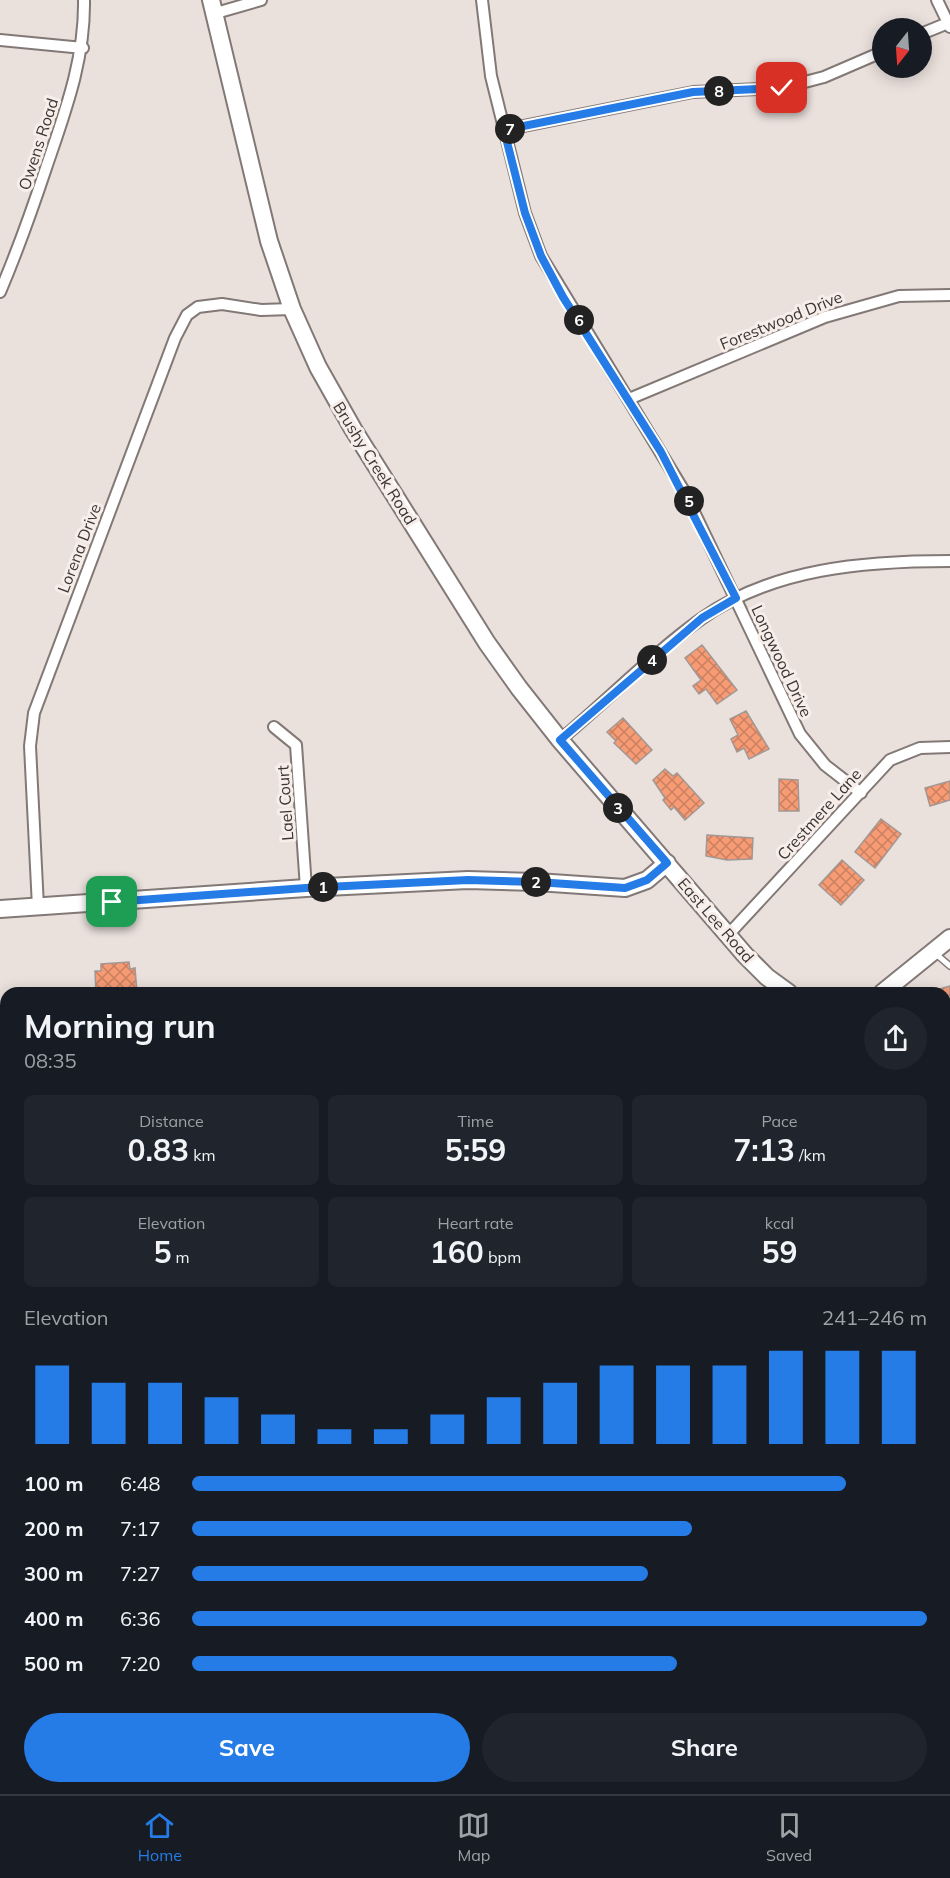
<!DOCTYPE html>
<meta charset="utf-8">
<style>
body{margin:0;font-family:Mulish,sans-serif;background:#20242c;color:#f1f3f6;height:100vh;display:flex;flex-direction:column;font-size:22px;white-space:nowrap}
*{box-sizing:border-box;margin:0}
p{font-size:20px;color:#9ea1a6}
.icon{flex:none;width:33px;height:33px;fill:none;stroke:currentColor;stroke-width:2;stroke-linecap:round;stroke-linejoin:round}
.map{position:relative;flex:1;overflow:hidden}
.side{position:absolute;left:0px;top:987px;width:951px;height:807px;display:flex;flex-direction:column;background:#171b24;border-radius:18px 18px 0 0;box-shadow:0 3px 15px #0003}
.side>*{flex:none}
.needle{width:39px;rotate:197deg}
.fabs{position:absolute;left:872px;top:18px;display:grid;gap:12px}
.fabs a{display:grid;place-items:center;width:60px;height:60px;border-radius:50%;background:#171b24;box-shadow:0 3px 15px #0003;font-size:30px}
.pin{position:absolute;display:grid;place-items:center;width:51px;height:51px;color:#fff;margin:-26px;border-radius:12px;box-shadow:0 3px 9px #0006}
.km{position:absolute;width:30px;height:30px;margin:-15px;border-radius:50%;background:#222;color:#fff;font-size:16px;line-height:30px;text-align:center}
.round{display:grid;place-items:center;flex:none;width:63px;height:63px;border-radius:32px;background:#20242c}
.summary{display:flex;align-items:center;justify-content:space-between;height:102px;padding:0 24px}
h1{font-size:33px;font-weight:700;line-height:45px}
.figures{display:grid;grid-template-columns:repeat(3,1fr);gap:9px;height:102px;padding:6px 24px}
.figures div{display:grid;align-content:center;border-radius:9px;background:#20242c;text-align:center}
.figures b{font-size:30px;font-weight:700}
.figures small{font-size:16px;font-weight:400}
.figures p{font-size:16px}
.chart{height:168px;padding:12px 24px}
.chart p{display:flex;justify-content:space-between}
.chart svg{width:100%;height:108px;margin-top:6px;stroke:#257ce7;stroke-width:6}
.button{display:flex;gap:12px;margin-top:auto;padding:12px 24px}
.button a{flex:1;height:69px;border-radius:36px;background:#257ce7;color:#fff;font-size:24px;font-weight:700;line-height:69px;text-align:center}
.button a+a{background:#20242c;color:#f1f3f6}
ul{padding:0 24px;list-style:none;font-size:20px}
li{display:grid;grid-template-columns:96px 72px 1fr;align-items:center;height:45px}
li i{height:15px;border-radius:8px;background:#257ce7}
.tabs{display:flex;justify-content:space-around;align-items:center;height:84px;border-top:2px solid #363941;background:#171b24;font-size:16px;color:#9ea1a6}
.tabs a{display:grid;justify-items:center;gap:3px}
.tabs .on{color:#257ce7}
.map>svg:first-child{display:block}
</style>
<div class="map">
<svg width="950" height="1794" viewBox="0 0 950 1794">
<defs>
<pattern id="forest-firs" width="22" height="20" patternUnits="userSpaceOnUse" patternTransform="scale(1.5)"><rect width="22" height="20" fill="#77b469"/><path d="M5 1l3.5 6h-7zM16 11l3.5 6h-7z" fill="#639357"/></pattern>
<pattern id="building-cross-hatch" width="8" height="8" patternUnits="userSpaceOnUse" patternTransform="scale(1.5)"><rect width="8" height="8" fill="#f79b74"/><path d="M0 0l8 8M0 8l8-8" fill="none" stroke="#c97f60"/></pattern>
</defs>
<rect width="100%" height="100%" fill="#eae0dc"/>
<path fill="url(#forest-firs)" d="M266 1788H363L361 1794H263Z"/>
<path fill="url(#building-cross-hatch)" stroke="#a19895" stroke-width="1.5" d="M702 645 737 690 717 704 706 689 699 694 693 686 701 680 685 658Z
M746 711 769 749 749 759 744 748 737 752 731 739 738 735 730 719Z
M623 718 652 750 636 764 614 743 616 741 607 732Z
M665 769 673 776 677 773 704 803 685 820 674 807 671 810 663 800 665 798 653 780Z
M779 779 798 780 799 811H779Z
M950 781V800L930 806 925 788Z
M881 819 901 834 875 868 855 852Z
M707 835 753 838 752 859 727 860 706 856Z
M842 860 864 880 841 905 819 885Z
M129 962 130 969 135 968 137 993H96L95 971H101V964Z
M950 986V1019L945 1020V993L932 991Z
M945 1224 950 1225V1264L945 1262Z
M946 1527H950V1550L945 1548Z
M0 1570 6 1575V1677L3 1681 6 1683V1697L0 1704Z"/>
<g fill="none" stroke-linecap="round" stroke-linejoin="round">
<g stroke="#827976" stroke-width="8">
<path id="lane" d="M936 954 950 966"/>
</g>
<g stroke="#827976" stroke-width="14">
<path id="street" d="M482 0 491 76 525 213 541 256 684 491 800 734 825 765 861 793
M937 0 950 27
M216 13 261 0
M921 34 948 23
M0 40 83 48
M504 130 693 92 782 88 824 77 882 52
M0 292C17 252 32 210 46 168 65 112 85 60 84 0
M629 399 825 317 899 296 950 295
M274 727 296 745 306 888
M560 740C607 701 651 655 701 619 772 568 866 561 950 561
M38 907 30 746 34 713 175 338 187 315 198 307 222 304 261 310 292 309
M728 935 890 760 920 748 950 747
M945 1368 950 1361
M945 1590 950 1592
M773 1788 784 1794
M473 1794 475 1788"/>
</g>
<g stroke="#827976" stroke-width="20">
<path id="secondary" d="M211 0 269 241 292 309 318 367 353 429 487 643 519 688 560 740 745 955 767 977 789 993
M0 909 306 888 468 880 537 882 625 888 647 880 667 863
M882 993 950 938
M945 1052 950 1053
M168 1794 173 1788"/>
</g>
<use href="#lane" stroke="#fff" stroke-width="5"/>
<use href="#street" stroke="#fff" stroke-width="10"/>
<use href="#secondary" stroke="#fff" stroke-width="16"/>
</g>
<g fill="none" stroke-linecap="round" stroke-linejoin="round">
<g stroke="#fff" stroke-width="12">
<path id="route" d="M112 902 306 888 468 880 537 882 625 888 647 880 667 863 560 740 702 618 736 598 661 452 563 297 541 256 525 213 504 130 693 92 782 88"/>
</g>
<use href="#route" stroke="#257ce7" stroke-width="8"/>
</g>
<g text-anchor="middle" stroke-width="6" stroke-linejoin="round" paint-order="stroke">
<g font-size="16" fill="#393634" stroke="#f7ede9">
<text transform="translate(38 144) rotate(-72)" y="6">Owens Road</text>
<text transform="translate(781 320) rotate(-22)" y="6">Forestwood Drive</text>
<text transform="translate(375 463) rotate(58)" y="6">Brushy Creek Road</text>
<text transform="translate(79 548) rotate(-69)" y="6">Lorena Drive</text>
<text transform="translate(782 661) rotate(65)" y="6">Longwood Drive</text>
<text transform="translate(285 803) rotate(-94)" y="6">Lael Court</text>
<text transform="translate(819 814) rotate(-48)" y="6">Crestmere Lane</text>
<text transform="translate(716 920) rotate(49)" y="6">East Lee Road</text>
</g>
</g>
</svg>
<div class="fabs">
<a><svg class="needle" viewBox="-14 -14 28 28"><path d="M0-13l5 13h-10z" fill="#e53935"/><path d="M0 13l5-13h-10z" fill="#9ea1a6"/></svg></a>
</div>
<div class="pin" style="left:112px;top:902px;background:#1e9e55"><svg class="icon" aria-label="arrive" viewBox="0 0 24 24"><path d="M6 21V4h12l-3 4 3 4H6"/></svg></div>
<div class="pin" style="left:782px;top:88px;background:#d93025"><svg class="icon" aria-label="check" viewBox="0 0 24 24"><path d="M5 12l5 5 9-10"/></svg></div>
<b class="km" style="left:323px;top:887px">1</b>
<b class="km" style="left:536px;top:882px">2</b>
<b class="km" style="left:618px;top:808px">3</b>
<b class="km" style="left:652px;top:660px">4</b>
<b class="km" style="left:689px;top:501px">5</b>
<b class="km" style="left:579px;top:320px">6</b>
<b class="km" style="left:510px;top:129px">7</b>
<b class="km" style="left:719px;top:91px">8</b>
<section class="side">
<div class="summary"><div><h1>Morning run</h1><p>08:35</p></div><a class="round"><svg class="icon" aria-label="share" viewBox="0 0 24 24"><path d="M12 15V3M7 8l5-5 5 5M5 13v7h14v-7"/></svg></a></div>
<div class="figures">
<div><p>Distance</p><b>0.83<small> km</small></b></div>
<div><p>Time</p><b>5:59</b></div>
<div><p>Pace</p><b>7:13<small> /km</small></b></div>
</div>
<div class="figures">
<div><p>Elevation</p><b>5<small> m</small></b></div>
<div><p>Heart rate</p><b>160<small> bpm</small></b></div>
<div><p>kcal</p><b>59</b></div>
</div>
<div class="chart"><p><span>Elevation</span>241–246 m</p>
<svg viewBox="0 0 160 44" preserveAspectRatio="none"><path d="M5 44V12M15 44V19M25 44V19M35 44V25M45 44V32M55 44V38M65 44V38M75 44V32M85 44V25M95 44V19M105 44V12M115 44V12M125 44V12M135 44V6M145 44V6M155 44V6"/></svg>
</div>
<ul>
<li><b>100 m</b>6:48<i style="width:89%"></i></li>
<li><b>200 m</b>7:17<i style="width:68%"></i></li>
<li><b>300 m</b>7:27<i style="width:62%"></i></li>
<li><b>400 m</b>6:36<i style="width:100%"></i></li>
<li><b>500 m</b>7:20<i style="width:66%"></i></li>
</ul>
<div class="button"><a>Save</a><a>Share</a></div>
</section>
</div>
<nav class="tabs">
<a class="on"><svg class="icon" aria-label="home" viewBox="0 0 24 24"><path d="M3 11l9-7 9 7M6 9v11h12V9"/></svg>Home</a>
<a><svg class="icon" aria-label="map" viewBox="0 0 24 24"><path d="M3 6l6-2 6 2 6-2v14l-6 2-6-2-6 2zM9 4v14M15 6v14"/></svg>Map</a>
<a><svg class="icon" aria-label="saved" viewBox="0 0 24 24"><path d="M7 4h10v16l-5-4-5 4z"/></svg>Saved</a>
</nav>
